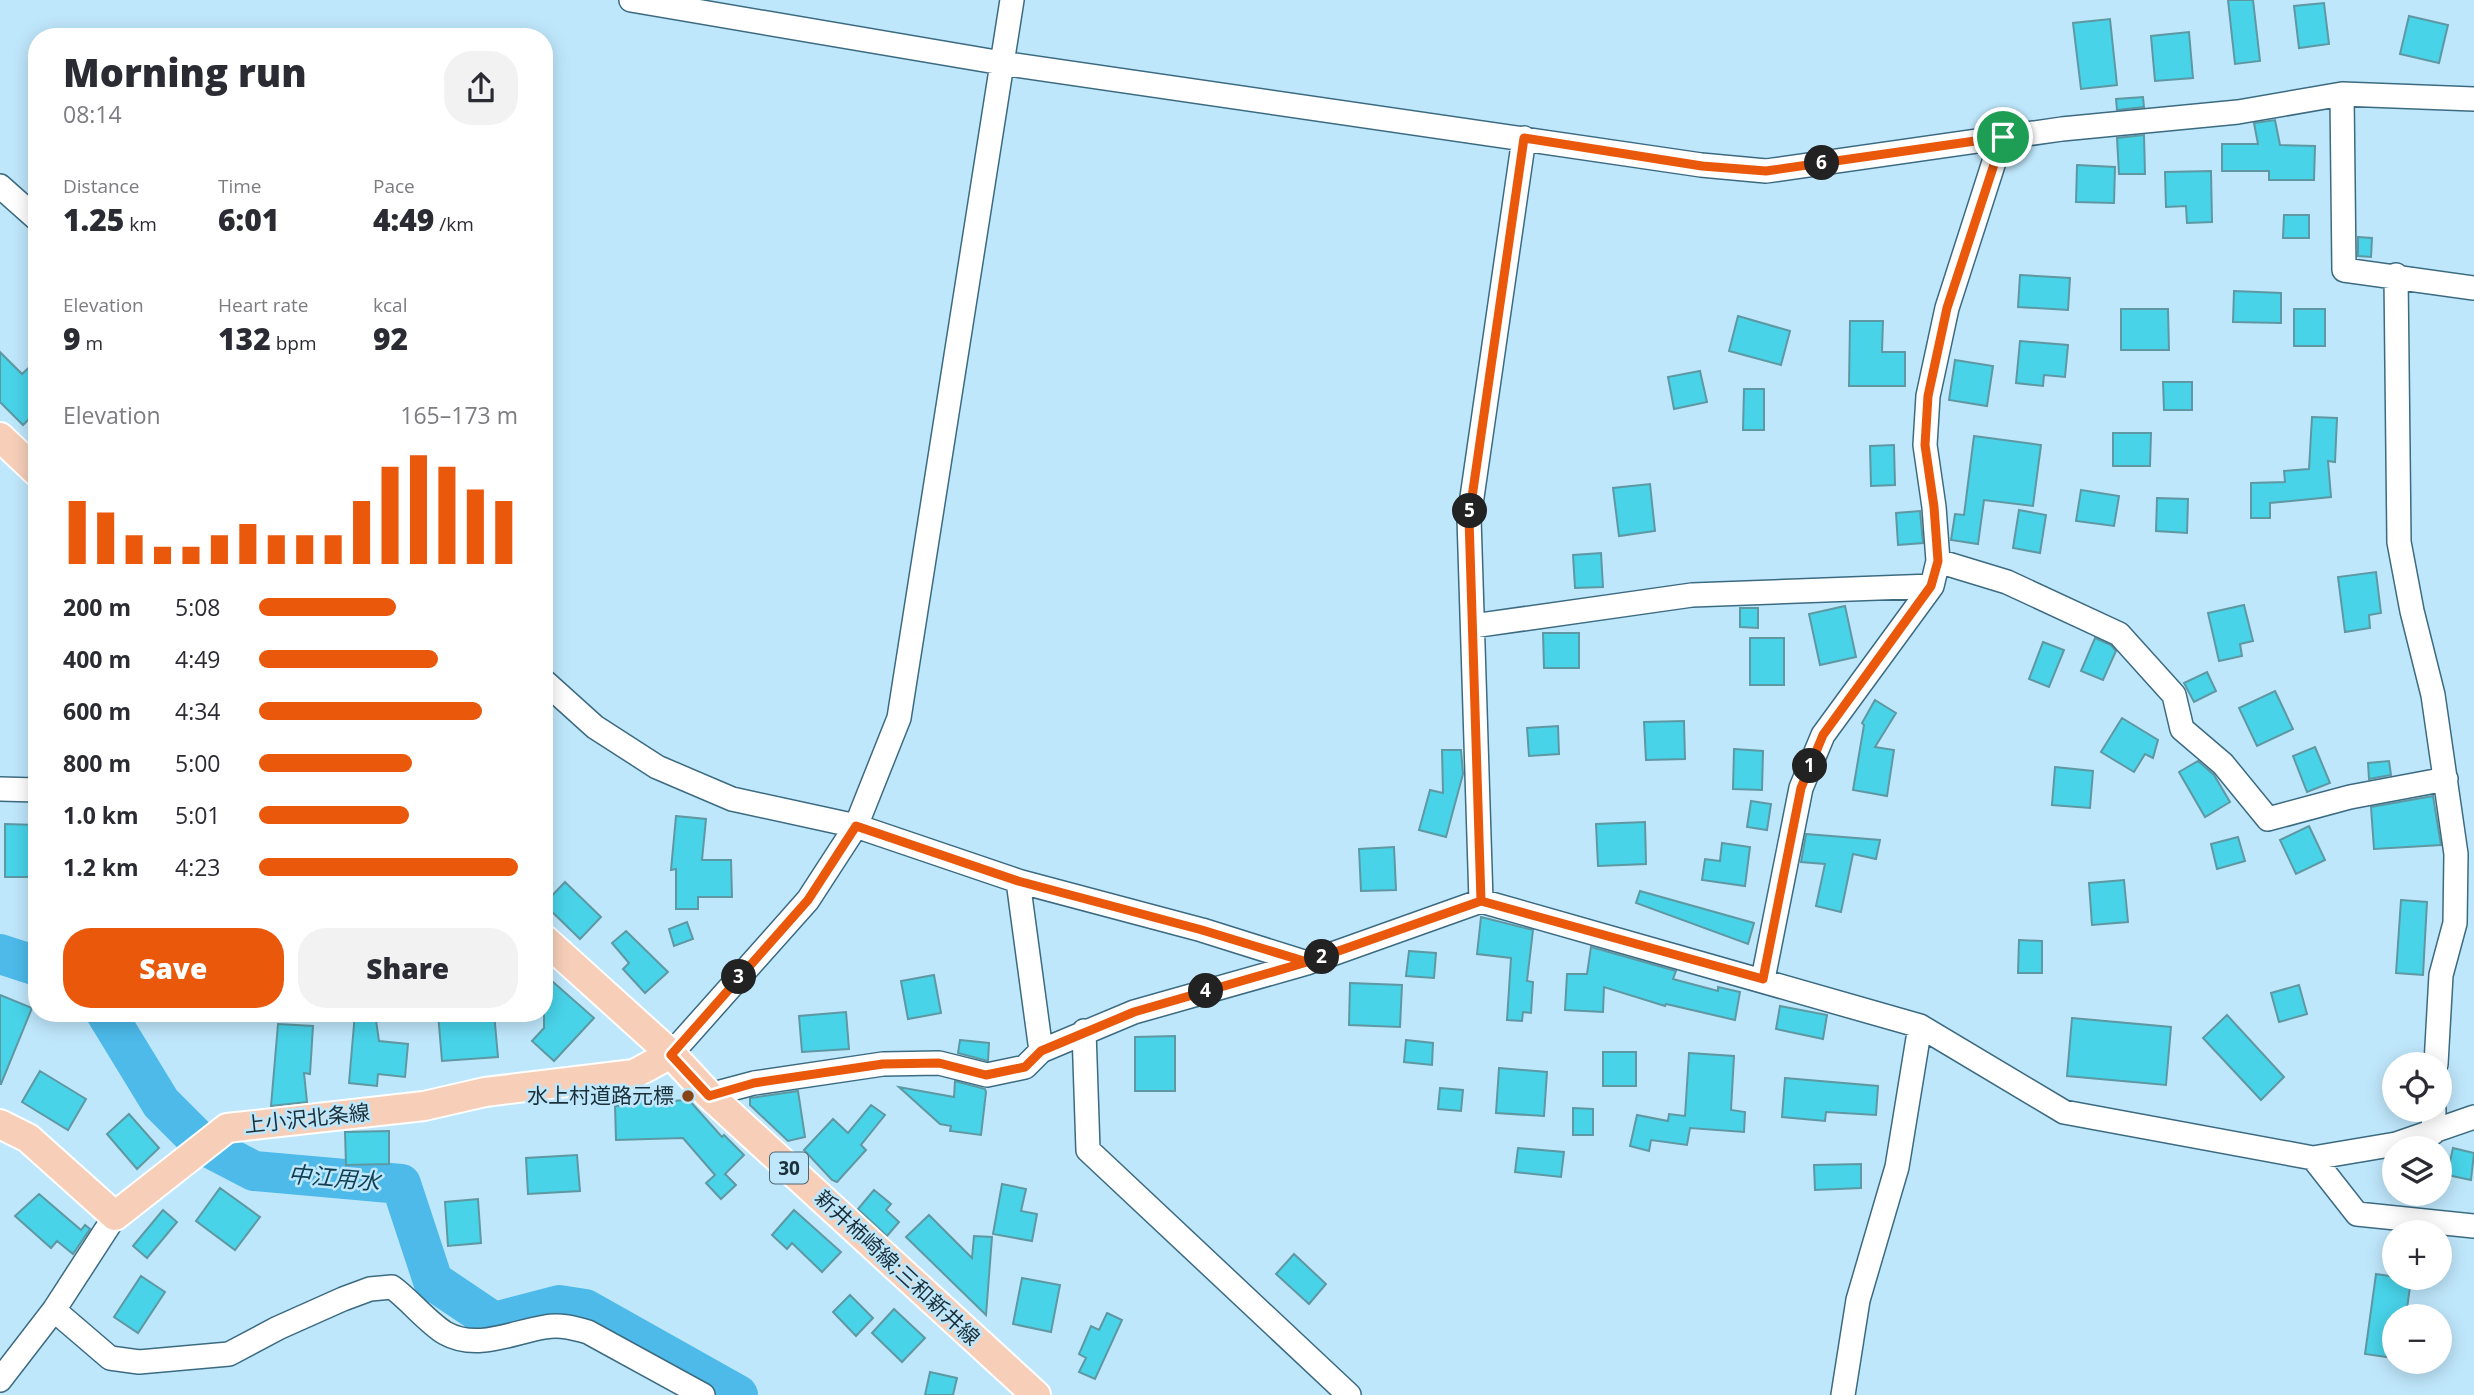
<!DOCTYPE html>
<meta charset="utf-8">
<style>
body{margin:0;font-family:"Open Sans","Noto Sans JP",sans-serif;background:#f2f2f3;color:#2b2b33;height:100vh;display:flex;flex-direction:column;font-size:26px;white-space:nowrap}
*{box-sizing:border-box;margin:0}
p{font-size:23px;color:#7c7c81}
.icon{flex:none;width:38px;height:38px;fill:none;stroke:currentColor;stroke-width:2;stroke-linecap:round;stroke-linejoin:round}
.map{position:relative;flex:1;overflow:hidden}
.sheet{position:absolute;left:28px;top:28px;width:525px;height:994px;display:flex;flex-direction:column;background:#fff;border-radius:28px;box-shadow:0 4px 18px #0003}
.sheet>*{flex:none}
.controls{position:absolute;left:2382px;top:1052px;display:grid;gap:14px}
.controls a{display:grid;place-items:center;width:70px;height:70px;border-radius:50%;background:#fff;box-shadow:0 4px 18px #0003;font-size:35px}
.pin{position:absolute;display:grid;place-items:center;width:60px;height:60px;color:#fff;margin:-30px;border:4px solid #fff;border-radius:50%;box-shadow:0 2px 7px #0007}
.km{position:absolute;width:35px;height:35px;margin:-18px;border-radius:50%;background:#222;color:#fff;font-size:19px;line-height:35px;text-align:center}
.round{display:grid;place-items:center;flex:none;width:74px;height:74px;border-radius:28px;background:#f2f2f3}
.headline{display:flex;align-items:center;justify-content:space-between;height:119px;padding:0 35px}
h1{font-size:38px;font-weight:800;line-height:52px}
.figures{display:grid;grid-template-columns:repeat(3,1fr);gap:10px;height:119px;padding:7px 35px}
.figures div{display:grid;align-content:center}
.figures b{font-size:30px;font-weight:800}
.figures small{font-size:19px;font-weight:400}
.figures p{font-size:19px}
.chart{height:196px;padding:14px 35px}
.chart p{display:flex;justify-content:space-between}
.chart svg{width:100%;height:126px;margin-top:7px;stroke:#ea580c;stroke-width:6}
.button{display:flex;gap:14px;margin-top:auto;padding:14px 35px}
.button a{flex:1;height:80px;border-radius:28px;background:#ea580c;color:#fff;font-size:28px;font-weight:800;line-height:80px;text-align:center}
.button a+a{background:#f2f2f3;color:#2b2b33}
ul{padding:0 35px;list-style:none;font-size:23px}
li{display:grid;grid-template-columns:112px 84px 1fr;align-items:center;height:52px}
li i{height:18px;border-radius:9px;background:#ea580c}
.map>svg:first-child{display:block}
</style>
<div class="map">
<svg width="2474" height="1395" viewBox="0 0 2474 1395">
<rect width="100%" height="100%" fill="#bfe7fc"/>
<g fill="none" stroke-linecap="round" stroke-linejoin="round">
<path stroke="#4dbaea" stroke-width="40" d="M0 954 37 966
M106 1013 161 1103 202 1144 254 1171 401 1184 433 1281 494 1322 559 1305 585 1309 738 1395"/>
</g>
<path fill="#48d3e9" stroke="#5e98a2" stroke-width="2" d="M2228 0H2253L2260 61 2235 64Z
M2324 3 2329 44 2299 48 2294 6Z
M2409 16 2448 25 2439 63 2400 54Z
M2110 19 2117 85 2081 89 2073 23Z
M2189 32 2193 78 2155 81 2151 36Z
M2143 97 2144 107 2117 110 2116 99Z
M2275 120 2280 145 2315 146 2314 180H2269V171H2222V144H2258L2254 123Z
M2144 135 2145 174H2119L2117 138Z
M2077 165 2115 167 2114 203 2076 202Z
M2211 171 2212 222 2187 223 2186 206 2166 207 2165 172Z
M2284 215H2309V238H2283Z
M2358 237 2372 238 2371 257 2358 256Z
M2020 275 2070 278 2068 310 2018 307Z
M2234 291 2281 293V323L2233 322Z
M2121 309H2168L2169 350H2121Z
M2294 309H2325V346H2294Z
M1738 316 1790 331 1781 365 1729 351Z
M1850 321H1883L1882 352H1905V386H1849Z
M2020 341 2068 345 2065 377 2044 375 2043 386 2016 383Z
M0 352 22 374 37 360V411L23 425 0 402Z
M1955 360 1993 366 1987 406 1949 400Z
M1700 371 1707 402 1674 409 1668 377Z
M2163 382H2192V410H2164Z
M1744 389H1764V430H1743Z
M2312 417 2337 418 2335 462 2328 461 2331 497 2270 503V518H2251V483L2285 482 2284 471 2309 469Z
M2113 433H2151L2150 466H2113Z
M1974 436 2041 445 2033 506 1984 500 1978 544 1951 540 1955 514 1964 515Z
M1894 445 1895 485 1871 486 1870 446Z
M1650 484 1655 531 1619 536 1613 488Z
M2081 490 2119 496 2114 526 2076 521Z
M2157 498 2188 499 2187 533 2156 531Z
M2019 510 2046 515 2040 553 2013 548Z
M1920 511 1923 543 1898 545 1896 513Z
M1601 553 1603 587 1575 588 1573 555Z
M2376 572 2381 613 2369 615 2370 628 2345 632 2338 577Z
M2244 605 2253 641 2240 644 2242 656 2219 661 2208 613Z
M1845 606 1856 657 1820 665 1809 614Z
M1740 608H1758V628L1740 627Z
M1543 633H1579V668H1544Z
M1750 638H1784V685H1750Z
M2095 638 2111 645 2116 651 2103 680 2081 671Z
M2043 642 2064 650 2049 687 2029 679Z
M2207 672 2216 691 2194 702 2184 683Z
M2275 691 2293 729 2257 746 2239 708Z
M1875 700 1896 713 1875 747 1894 750 1887 796 1853 790 1864 725 1862 723Z
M2122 718 2158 740 2153 758 2145 754 2134 772 2101 752Z
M1684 721 1685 759 1646 760 1644 722Z
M1558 726 1559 754 1529 756 1527 728Z
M2315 747 2330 783 2307 792 2293 756Z
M1734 749 1763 751 1762 790 1733 789Z
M1442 750H1461L1463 774 1446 837 1419 830 1430 790 1443 793Z
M2198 761 2214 775 2230 802 2205 817 2179 772Z
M2389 761 2391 775 2369 779 2368 763Z
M2055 767 2093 771 2090 808 2052 805Z
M2433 796 2441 845 2374 849 2371 807Z
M1751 801 1771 804 1767 830 1747 827Z
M676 816 706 819 702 860H731L732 897H698V909H676V869L671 870Z
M1645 822 1646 864 1598 866 1596 824Z
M5 824 37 825V877H5Z
M2309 826 2325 860 2296 874 2280 840Z
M1806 834 1880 840 1876 859 1853 854 1841 912 1816 906 1825 864 1801 862Z
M2238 837 2245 861 2217 869 2211 844Z
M1722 843 1750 847 1745 886 1702 880 1705 859 1720 861Z
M1394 847 1396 890 1361 891 1359 849Z
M2124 880 2128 922 2092 925 2089 883Z
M565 882 601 917 580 939 544 904Z
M1640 891 1754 923 1748 944 1636 903Z
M2401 900 2427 902 2423 975 2396 973Z
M1481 917 1533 930 1527 981 1533 982 1531 1013 1523 1012 1522 1021 1507 1020 1511 958 1477 954Z
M687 922 693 939 674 946 669 929Z
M626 931 668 972 645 993 623 969 629 963 612 943Z
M2019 940 2042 941V973H2018Z
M1591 947 1676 971 1673 979 1718 991V987L1740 992 1735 1020 1666 1004 1665 1006 1604 987 1603 1012 1565 1010 1567 974H1587Z
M1409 951 1436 953 1434 978 1406 976Z
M544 974 594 1018 554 1061 532 1041 544 1028Z
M934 975 941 1013 908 1019 901 981Z
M1350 983 1402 985 1400 1027 1349 1025Z
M2299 985 2307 1014 2279 1022 2271 993Z
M0 995 32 1008 1 1084H0Z
M1780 1006 1827 1015 1823 1039 1776 1029Z
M846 1012 849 1049 802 1052 799 1016Z
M355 1013H375L379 1041 408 1044 405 1077 378 1074 377 1086 349 1083Z
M438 1013H494L498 1057 442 1061Z
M2227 1015 2284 1077 2261 1100 2203 1038Z
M2072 1018 2171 1027 2166 1085 2067 1076Z
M278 1024 313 1026 310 1074 304 1073 307 1102 271 1106Z
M1175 1036V1091H1135V1037Z
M960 1040 989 1043 988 1061 958 1053Z
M1406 1040 1433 1043 1432 1065 1404 1062Z
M1603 1052H1636V1086H1603Z
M1689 1053 1734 1056 1731 1110 1745 1112 1744 1132 1690 1128 1687 1145 1651 1140 1649 1151 1630 1146 1637 1115 1668 1121 1669 1114 1685 1116Z
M1499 1068 1547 1072 1544 1116 1496 1113Z
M40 1071 86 1099 68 1130 22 1102Z
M1785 1078 1878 1086 1876 1115 1826 1112 1825 1121 1782 1117Z
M955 1081 985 1089 986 1092 981 1135 950 1131 951 1126 940 1124 899 1087 954 1097Z
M1440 1088 1463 1090 1461 1111 1438 1109Z
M798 1091 805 1137 788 1141 750 1105V1098Z
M670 1097V1101L689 1100 722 1137 724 1135 744 1155 725 1174 736 1185 721 1199 706 1183 715 1175 683 1138 616 1140 615 1106 636 1105V1098Z
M871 1105 885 1115 861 1145 866 1150 837 1182 832 1180 804 1150 833 1119 848 1133Z
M1573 1108 1593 1109V1135H1573Z
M129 1114 159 1148 137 1169 107 1134Z
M389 1131V1164L346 1165 345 1132Z
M1518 1148 1564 1152 1561 1177 1515 1172Z
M2453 1148 2474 1153 2471 1180 2447 1175Z
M577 1155 580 1191 528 1194 526 1158Z
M1861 1164V1188L1815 1190 1814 1165Z
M1002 1184 1026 1189 1021 1211 1037 1214 1032 1241 993 1234Z
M220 1188 260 1217 235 1250 196 1221Z
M874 1190 891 1204 886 1210 899 1222 887 1236 858 1209Z
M39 1194 81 1230 85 1225 90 1229 73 1254 57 1241 51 1248 15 1216Z
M478 1199 481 1243 448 1246 445 1202Z
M163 1210 177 1222 147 1258 133 1246Z
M794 1210 841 1252 822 1272 792 1243 787 1249 772 1235Z
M929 1215 972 1258 974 1236 992 1237 986 1315 906 1237Z
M1294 1254 1326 1284 1309 1304 1276 1274Z
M2376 1274 2411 1279 2406 1316H2394V1358L2365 1354Z
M141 1276 165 1292 138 1333 114 1317Z
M1022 1278 1060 1285 1051 1332 1013 1324Z
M850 1295 873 1318 856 1336 833 1312Z
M894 1309 925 1338 902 1362 872 1333Z
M1107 1313 1122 1320 1095 1379 1079 1372 1086 1358 1079 1354 1091 1326 1099 1330Z
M930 1372 957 1378 953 1395H925Z"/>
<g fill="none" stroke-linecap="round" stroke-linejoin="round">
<g stroke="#3c6b81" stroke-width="26">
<path id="minor" d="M631 0 1002 63 1701 165 1766 171 2062 129 2238 112 2342 94 2474 99
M2342 94 2344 270 2474 288
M0 186 37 219
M2396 275 2399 542 2412 611 2433 695 2456 854 2455 923 2441 975 2436 1064
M1938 561 2007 582 2119 634 2174 695 2182 729 2223 764 2268 819 2350 797 2446 779
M1473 626 1692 595 1932 586
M544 681 595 727 657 767 732 799 856 826 1018 881 1202 930 1307 963
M0 789 37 790
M1018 881 1041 1051
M1481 901 1469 518 1524 138
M1763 979 1801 788 1823 735 1932 586 1938 561 1934 507 1925 445 1928 396 1947 308 2002 137
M1084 1031 1088 1150 1349 1395
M671 1054 808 900 856 826 899 718 1012 0
M709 1095 754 1083 883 1064 939 1063 987 1075 1025 1067 1041 1051 1134 1012 1307 963 1481 901 1920 1026 2064 1112 2313 1158 2396 1144 2474 1117
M2433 1133 2434 1110
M2313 1158 2357 1214 2474 1226
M54 1310 110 1358 139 1362 229 1354 278 1328 343 1299 370 1289 392 1287C410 1300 427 1322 445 1333 477 1351 513 1332 545 1327 560 1324 574 1328 588 1332L703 1395
M0 1380 54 1310 115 1216
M1843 1395 1858 1300 1897 1167 1920 1026"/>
</g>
<g stroke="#fff" stroke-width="32">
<path id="major" d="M0 437 37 472
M544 939 671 1054 709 1095 1036 1395
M0 1124 28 1138 115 1216 227 1128 424 1106 485 1092 634 1074 671 1054"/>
</g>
<use href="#minor" stroke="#fff" stroke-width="23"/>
<use href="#major" stroke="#f7cfb9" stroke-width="28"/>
</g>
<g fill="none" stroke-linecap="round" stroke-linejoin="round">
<g stroke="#fff" stroke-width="14">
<path id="route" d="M2003 137 1947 308 1928 396 1925 445 1934 507 1938 561 1931 586 1823 735 1801 788 1763 979 1481 901 1307 962 1202 930 1018 881 856 826 808 900 671 1055 709 1096 754 1083 883 1064 939 1063 986 1075 1025 1067 1041 1051 1134 1012 1307 962 1481 901 1469 518 1524 138 1702 166 1766 171 2003 137"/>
</g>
<use href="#route" stroke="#ea580c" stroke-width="9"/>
</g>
<circle fill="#864315" stroke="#bfe7fc" stroke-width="2.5" cx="688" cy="1096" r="7"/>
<g text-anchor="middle" stroke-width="5" stroke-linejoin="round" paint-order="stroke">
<rect fill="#bfe7fc" stroke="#4c6673" stroke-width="2" x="770" y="1152.5" width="38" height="31" rx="5"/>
<g font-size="19" font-weight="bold" fill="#1b2f38">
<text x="789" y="1175">30</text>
</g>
<g font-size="21" fill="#1b2f38" stroke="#bfe7fc" text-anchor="end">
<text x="674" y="1103">水上村道路元標</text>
</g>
<g font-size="21" fill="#1b2f38" stroke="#bfe7fc">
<text transform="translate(307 1119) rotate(-6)" y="7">上小沢北条線</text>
<text transform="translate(897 1268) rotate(43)" y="7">新井柿崎線;三和新井線</text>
</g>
<g font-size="23" font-style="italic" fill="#0e3e52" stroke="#bfe7fc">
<text transform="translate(334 1178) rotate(5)" y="8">中江用水</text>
</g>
</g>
</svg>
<div class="controls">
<a><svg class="icon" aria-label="locate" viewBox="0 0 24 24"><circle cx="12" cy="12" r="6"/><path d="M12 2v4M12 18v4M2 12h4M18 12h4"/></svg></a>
<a><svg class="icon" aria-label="layers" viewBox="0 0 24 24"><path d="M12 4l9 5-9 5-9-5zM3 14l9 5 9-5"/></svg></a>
<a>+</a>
<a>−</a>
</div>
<div class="pin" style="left:2003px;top:137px;background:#1e9e55"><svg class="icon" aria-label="arrive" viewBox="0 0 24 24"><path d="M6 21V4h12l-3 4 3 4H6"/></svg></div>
<b class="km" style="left:1810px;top:766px">1</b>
<b class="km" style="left:1322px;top:957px">2</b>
<b class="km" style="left:739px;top:977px">3</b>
<b class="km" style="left:1206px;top:991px">4</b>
<b class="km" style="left:1470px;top:511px">5</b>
<b class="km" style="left:1822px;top:163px">6</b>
<section class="sheet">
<div class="headline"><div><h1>Morning run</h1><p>08:14</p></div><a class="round"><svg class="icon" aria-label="share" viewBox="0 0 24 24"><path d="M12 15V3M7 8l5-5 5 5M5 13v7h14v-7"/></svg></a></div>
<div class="figures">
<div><p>Distance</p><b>1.25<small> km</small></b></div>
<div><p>Time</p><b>6:01</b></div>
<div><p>Pace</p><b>4:49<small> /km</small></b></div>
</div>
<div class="figures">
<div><p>Elevation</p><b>9<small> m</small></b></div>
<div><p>Heart rate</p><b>132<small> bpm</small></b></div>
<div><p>kcal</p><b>92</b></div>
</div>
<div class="chart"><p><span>Elevation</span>165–173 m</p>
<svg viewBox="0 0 160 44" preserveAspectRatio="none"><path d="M5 44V22M15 44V26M25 44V34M35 44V38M45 44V38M55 44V34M65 44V30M75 44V34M85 44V34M95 44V34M105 44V22M115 44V10M125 44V6M135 44V10M145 44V18M155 44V22"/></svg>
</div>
<ul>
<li><b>200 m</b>5:08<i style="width:53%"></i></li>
<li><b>400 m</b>4:49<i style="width:69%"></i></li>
<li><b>600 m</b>4:34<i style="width:86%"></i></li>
<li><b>800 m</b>5:00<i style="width:59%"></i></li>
<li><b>1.0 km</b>5:01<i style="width:58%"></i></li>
<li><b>1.2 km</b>4:23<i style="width:100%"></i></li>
</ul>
<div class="button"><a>Save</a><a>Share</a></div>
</section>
</div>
